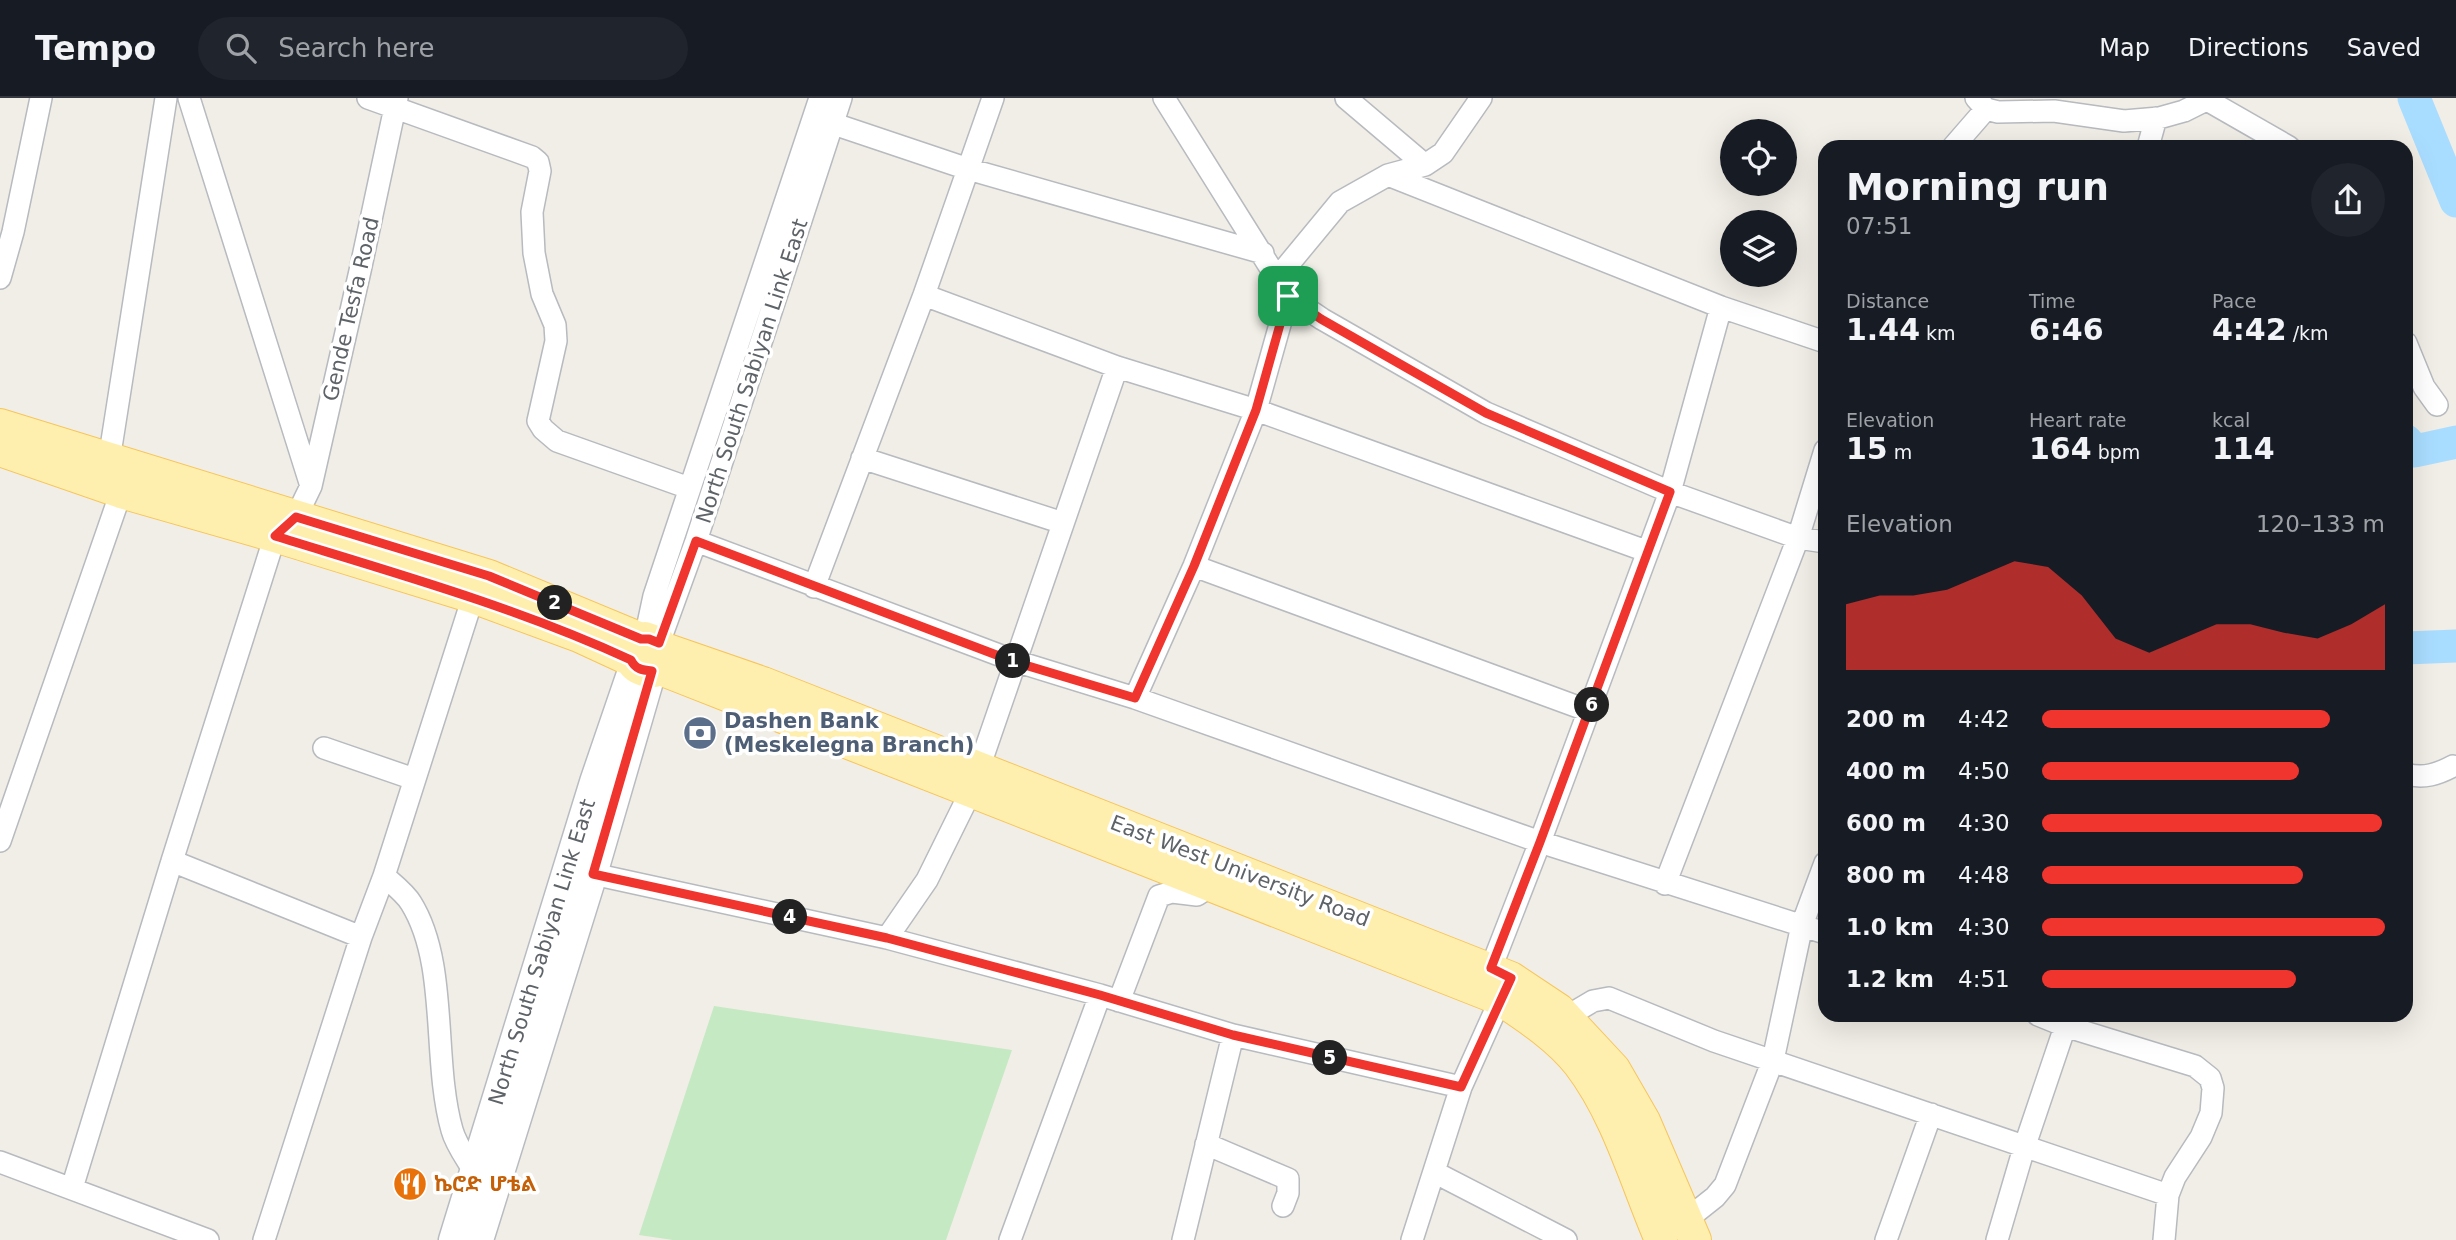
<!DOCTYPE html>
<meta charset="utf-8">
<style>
body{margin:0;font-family:"DejaVu Sans","Noto Sans Ethiopic",sans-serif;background:#20242c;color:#f1f3f6;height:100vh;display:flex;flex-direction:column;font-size:26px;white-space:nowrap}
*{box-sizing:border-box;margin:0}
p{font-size:23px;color:#9ea1a6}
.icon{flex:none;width:38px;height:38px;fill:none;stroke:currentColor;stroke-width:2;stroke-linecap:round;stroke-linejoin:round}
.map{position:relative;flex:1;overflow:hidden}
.details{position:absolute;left:1818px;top:42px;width:595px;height:882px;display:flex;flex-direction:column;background:#171b24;border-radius:21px;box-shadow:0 7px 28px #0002}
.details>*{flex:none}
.buttons{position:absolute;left:1720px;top:21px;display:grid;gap:14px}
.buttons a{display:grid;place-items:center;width:77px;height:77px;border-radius:50%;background:#171b24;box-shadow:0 7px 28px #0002;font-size:35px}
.pin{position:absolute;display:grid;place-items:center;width:60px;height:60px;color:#fff;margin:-30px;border-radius:14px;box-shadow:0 4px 10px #0006}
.km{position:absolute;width:35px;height:35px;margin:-18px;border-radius:50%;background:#222;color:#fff;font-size:19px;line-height:35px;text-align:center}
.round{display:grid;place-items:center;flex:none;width:74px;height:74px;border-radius:37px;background:#20242c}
.summary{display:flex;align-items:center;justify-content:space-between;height:119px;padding:0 28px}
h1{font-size:38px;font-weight:700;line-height:52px}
.figures{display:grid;grid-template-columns:repeat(3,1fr);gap:10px;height:119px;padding:7px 28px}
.figures div{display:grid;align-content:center}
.figures b{font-size:30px;font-weight:700}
.figures small{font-size:19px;font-weight:400}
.figures p{font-size:19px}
.chart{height:196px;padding:14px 28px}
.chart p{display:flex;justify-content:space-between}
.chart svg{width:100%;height:126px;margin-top:7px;fill:#f0352e;opacity:.7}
ul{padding:0 28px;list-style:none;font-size:23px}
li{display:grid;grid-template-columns:112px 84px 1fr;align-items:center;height:52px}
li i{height:18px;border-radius:9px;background:#f0352e}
header{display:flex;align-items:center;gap:42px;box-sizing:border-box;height:98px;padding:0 35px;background:#171b24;border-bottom:2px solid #363941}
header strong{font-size:33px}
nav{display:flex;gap:38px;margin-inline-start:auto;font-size:24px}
.search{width:490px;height:63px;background:#20242c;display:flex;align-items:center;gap:18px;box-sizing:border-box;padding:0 24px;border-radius:38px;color:#9ea1a6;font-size:26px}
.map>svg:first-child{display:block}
</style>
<header>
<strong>Tempo</strong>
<div class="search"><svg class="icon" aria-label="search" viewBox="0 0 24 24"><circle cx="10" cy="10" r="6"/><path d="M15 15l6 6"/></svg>Search here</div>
<nav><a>Map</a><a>Directions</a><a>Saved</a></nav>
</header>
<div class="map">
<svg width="2456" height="1142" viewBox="0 0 2456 1142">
<rect width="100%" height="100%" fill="#f1eee7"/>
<path fill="#c5e9c3" d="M714 908 1012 952 946 1142H673L639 1137Z"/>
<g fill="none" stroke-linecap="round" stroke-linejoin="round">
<path stroke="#a9ddff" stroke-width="33" d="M2414 0 2456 103
M2406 343 2415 353 2456 344
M2406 550 2456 548"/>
<g stroke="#b7babe" stroke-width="24">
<path id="minor" d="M189 0 311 388
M368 0 532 59 538 64 540 73 532 114 534 155 542 196 555 227 556 243 538 323 543 331 557 343 689 390
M1164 0 1288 198 1322 221 1486 315 1670 394 1798 440 1825 444
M1346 0 1425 67
M1976 0 1986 11 1998 14 2054 13 2124 23 2159 20 2184 13 2210 0
M2207 2 2289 49
M834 26 968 71 1263 155
M1953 49 1986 11
M2148 49 2156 20
M1388 77 1721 209 1825 244
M1278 179 1340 104 1388 77 1425 67 1443 55 1481 0
M0 180 13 134 41 0
M924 197 1117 269 1256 312 1646 453
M2406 245 2424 289 2437 307
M862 360 1063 425
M109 362 166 0
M696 443 1015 563 1135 600 1540 744 1825 835
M1194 468 1589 613
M814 489 924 197 993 0
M645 540 654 498 820 0
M659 545 696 443 841 0
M1135 600 1194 468 1256 312 1288 198
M324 650 414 681
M2406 676C2424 681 2438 676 2453 668
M0 743 121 394
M172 763 361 839
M593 776 887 840 1100 897 1233 937 1461 989
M384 778C393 786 405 795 411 805 449 866 432 962 452 1032 456 1047 467 1061 475 1075
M1665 786 1798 440 1825 352
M887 840 927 782 971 693 1117 269
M1491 870 1540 744 1670 394 1721 209
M1119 903 1159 798 1172 794 1197 797 1211 788
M2038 917 2065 928 2195 968 2210 980 2213 990 2211 1015 2201 1039 2175 1079 2168 1097 2164 1142
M1566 919 1593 903 1609 900 1714 943 2168 1097
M1206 1046 1288 1081V1095L1283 1108
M0 1064 208 1142
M1434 1074 1566 1142
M72 1090 172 763 275 438 296 419 311 388 360 173 397 0
M1686 1122 1715 1099 1725 1087 1773 962 1802 827 1825 765
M264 1142 361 839 384 778 473 499
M1010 1142 1100 897
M1183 1142 1233 937
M1412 1142 1461 989 1505 891
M1886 1142 1931 1016
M1997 1142 2024 1050 2069 917"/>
</g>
<g stroke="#b8bcc1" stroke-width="31">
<path id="secondary" d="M453 1142 594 684 634 567
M479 1142 593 776 652 573"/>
</g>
<g stroke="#f7c55a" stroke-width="34">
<path id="primary" d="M0 327 489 478 641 541
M0 352 121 394 275 438 473 499 579 538 631 562
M662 550V562L654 573C637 573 625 564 634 546L645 540 659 545 662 550 763 585 1511 880 1559 912 1614 971 1644 1023 1695 1142
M658 570 1500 901C1527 919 1559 940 1579 966 1618 1017 1636 1084 1661 1142"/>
</g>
<use href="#minor" stroke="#fff" stroke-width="21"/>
<use href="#secondary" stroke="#fff" stroke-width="28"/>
<use href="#primary" stroke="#ffefae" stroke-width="32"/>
</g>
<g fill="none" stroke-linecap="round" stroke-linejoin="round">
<g stroke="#fff" stroke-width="14">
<path id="route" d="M1288 198 1321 221 1486 315 1670 394 1540 744 1491 870 1511 880 1461 989 1233 937 1100 897 887 840 593 776 652 573C642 572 635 571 631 562 516 509 395 475 275 438L296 419 489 478 641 541H649L659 545 696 443 1015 564 1135 600 1194 468 1256 312Z"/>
</g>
<use href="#route" stroke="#f0352e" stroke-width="9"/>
</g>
<defs>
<g id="bank-disc" transform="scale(1.75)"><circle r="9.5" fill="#5c6f8a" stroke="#fff"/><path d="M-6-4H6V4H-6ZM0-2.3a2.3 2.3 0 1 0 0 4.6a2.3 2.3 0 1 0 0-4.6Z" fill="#fff"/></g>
<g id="restaurant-disc" transform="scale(1.75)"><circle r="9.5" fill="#e8710a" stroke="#fff"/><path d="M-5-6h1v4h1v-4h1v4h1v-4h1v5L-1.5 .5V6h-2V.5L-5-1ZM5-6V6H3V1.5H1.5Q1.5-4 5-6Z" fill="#fff"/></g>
</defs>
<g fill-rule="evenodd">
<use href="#bank-disc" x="700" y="635"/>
<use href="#restaurant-disc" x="410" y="1086"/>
</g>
<g text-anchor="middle" stroke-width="7" stroke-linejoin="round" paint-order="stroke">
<g font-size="21" fill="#5e6368" stroke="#fff">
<text transform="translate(351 211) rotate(-77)" y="7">Gende Tesfa Road</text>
<text transform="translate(752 273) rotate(-72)" y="7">North South Sabiyan Link East</text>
<text transform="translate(1240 773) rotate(21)" y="7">East West University Road</text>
<text transform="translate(542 854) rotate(-73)" y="7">North South Sabiyan Link East</text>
</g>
<g font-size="21" font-weight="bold" fill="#4e5e75" stroke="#fff" text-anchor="start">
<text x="724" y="630">Dashen Bank<tspan x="724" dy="24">(Meskelegna Branch)</tspan></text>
</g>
<g font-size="21" font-weight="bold" fill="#c56008" stroke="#fff" text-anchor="start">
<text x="434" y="1093">ኬሮድ ሆቴል</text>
</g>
</g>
</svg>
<div class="buttons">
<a><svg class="icon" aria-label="locate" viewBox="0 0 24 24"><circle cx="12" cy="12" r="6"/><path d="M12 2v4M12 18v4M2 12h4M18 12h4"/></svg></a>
<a><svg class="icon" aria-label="layers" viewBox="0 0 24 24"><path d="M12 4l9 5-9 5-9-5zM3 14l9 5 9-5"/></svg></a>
</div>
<div class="pin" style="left:1288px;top:198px;background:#1e9e55"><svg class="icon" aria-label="arrive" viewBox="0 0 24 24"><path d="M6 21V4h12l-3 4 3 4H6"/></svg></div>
<b class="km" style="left:1013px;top:563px">1</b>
<b class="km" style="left:555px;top:505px">2</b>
<b class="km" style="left:790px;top:819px">4</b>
<b class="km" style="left:1330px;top:960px">5</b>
<b class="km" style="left:1592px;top:607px">6</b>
<section class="details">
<div class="summary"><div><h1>Morning run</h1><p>07:51</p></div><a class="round"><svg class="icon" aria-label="share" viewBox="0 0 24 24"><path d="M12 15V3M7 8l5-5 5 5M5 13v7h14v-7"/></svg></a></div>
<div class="figures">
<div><p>Distance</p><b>1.44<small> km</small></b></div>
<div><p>Time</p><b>6:46</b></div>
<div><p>Pace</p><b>4:42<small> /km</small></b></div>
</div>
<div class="figures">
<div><p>Elevation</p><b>15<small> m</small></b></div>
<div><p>Heart rate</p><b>164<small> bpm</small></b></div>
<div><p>kcal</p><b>114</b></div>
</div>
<div class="chart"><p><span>Elevation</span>120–133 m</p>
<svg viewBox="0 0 160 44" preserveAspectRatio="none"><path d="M0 44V21L10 18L20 18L30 16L40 11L50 6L60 8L70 18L80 33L90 38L100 33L110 28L120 28L130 31L140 33L150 28L160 21V44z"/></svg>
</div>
<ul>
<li><b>200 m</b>4:42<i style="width:84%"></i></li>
<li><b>400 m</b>4:50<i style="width:75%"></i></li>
<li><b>600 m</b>4:30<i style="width:99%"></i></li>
<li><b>800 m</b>4:48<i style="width:76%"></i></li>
<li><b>1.0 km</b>4:30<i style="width:100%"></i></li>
<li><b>1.2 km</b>4:51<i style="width:74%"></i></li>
</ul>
</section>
</div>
